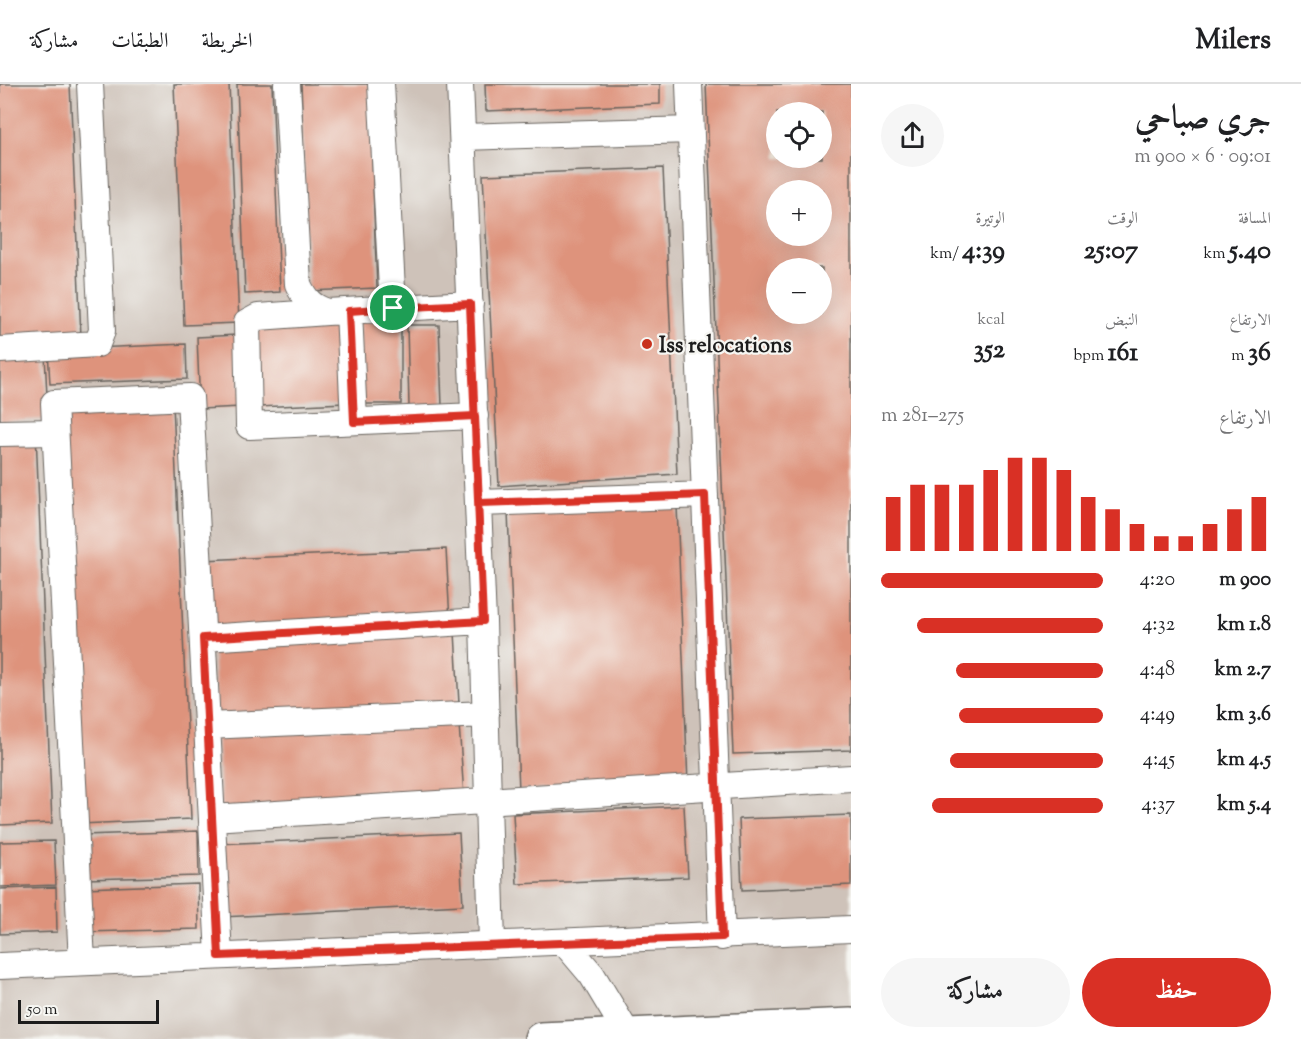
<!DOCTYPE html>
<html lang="ar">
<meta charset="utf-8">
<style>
body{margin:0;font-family:"Sorts Mill Goudy",Amiri,serif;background:#f6f6f6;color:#202124;direction:rtl;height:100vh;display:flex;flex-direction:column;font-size:22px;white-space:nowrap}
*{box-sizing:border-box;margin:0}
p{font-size:20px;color:#757577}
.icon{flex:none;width:33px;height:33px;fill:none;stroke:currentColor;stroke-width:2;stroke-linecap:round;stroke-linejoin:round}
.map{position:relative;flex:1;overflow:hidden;direction:ltr}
.side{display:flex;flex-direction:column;background:#fff;width:450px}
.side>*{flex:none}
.controls{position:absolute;left:766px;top:18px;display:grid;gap:12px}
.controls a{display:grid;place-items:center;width:66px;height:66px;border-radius:50%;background:#fff;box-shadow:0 6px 24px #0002;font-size:30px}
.scale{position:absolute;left:18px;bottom:15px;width:141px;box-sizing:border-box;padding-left:6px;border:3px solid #1c1c1c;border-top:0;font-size:16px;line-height:21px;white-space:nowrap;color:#1c1c1c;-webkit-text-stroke:4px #f6f6f2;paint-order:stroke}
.pin{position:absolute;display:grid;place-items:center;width:51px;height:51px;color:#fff;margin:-26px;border:3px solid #fff;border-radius:50%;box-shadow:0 2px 6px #0007}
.round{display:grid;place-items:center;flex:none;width:63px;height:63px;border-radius:32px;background:#f6f6f6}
.overview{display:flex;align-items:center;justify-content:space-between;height:102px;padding:0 30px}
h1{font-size:33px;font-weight:800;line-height:45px}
.figures{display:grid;grid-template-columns:repeat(3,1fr);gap:9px;height:102px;padding:6px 30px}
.figures div{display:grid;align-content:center}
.figures b{font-size:26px;font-weight:800}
.figures small{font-size:16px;font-weight:400}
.figures p{font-size:16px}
.chart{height:168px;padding:12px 30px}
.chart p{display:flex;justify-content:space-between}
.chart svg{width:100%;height:108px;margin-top:6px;stroke:#d93025;stroke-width:6}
.cta{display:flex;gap:12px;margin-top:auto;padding:12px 30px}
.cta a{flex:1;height:69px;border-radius:36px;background:#d93025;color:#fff;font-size:24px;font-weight:800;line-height:69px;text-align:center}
.cta a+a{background:#f6f6f6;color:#202124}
ul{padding:0 30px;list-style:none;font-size:20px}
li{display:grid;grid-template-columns:96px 72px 1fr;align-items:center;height:45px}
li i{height:15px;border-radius:8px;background:#d93025}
header{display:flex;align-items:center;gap:36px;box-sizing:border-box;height:84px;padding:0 30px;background:#fff;border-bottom:2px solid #e0e0e0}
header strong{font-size:28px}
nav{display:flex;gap:33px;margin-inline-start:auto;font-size:21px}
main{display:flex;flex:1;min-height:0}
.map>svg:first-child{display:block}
</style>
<header>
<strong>Milers</strong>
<nav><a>الخريطة</a><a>الطبقات</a><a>مشاركة</a></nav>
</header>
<main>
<section class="side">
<div class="overview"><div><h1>جري صباحي</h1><p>09:01 · 6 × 900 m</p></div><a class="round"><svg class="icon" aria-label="share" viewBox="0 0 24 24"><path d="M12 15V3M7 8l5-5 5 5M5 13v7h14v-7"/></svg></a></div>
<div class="figures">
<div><p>المسافة</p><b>5.40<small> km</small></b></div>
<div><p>الوقت</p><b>25:07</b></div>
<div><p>الوتيرة</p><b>4:39<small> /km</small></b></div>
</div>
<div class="figures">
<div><p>الارتفاع</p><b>36<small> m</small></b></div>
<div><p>النبض</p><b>161<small> bpm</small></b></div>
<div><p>kcal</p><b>352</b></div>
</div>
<div class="chart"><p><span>الارتفاع</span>275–281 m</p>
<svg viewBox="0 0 160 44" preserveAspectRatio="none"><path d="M5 44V22M15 44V17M25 44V17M35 44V17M45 44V11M55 44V6M65 44V6M75 44V11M85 44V22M95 44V27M105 44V33M115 44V38M125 44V38M135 44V33M145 44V27M155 44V22"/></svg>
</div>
<ul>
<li><b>900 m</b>4:20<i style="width:100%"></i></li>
<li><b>1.8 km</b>4:32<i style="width:84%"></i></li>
<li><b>2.7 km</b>4:48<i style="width:66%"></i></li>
<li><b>3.6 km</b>4:49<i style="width:65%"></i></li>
<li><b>4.5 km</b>4:45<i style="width:69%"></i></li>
<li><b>5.4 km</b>4:37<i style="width:77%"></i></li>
</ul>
<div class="cta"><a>حفظ</a><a>مشاركة</a></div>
</section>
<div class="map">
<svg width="851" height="955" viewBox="0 0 851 955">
<rect width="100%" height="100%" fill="#f6f6f2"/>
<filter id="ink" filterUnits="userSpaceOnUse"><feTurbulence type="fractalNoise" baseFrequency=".0167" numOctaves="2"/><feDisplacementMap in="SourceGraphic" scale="12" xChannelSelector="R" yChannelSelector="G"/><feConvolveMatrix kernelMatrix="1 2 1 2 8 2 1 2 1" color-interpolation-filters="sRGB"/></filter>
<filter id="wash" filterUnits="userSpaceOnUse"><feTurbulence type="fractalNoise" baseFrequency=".008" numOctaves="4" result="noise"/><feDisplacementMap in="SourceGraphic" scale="24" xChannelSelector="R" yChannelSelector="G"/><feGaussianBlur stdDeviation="1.35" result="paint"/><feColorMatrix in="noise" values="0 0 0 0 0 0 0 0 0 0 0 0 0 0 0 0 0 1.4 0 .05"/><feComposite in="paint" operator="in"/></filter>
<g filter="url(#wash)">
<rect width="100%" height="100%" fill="#f4e7d6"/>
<path fill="#cec2b9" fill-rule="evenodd" d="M0 0H851V955H0ZM777 28H822V74H777ZM777 106H822V152H777ZM777 184H822V230H777Z"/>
<g id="blocks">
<path fill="#de937c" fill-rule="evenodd" d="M0 0H70L81 253 0 256Z
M174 0H229L239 239 184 241Z
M237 0H272L280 208 245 210Z
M301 0H369L377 204 309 207Z
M485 0H660V20L486 27Z
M706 0H851V666L733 670ZM777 28H822V74H777ZM777 106H822V152H777ZM777 184H822V230H777Z
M663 84 677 390 499 402 483 91Z
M360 237H401V320H360Z
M341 238 345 319 258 323 254 242Z
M407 241H439L442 322 409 323Z
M237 251 241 323 200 325 197 253Z
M186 260 187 295 50 300 48 266Z
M45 269 48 335 0 337V271Z
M173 319 191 735 80 740 62 323Z
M36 349 52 739 0 741V350Z
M677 422 688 700 519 706 508 428Z
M446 465 450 537 208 550 204 476Z
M455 548 459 620 217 633 213 559Z
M459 640 464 712 222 725 217 651Z
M684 722 688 793 517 800 513 730Z
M851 731V801L742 806 739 735Z
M198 747 199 792 85 795 84 751Z
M459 749 463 821 221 833 217 760Z
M54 757 56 801 0 803V758Z
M198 800 199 845 85 848 84 804Z
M56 803 57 848 0 850V805Z"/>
</g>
</g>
<g filter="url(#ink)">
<use href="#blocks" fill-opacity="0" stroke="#68635d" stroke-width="1.5"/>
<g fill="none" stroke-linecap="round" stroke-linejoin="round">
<g stroke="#68635d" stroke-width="28">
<path id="minor" d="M287 0 298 200C305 216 311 222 327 228L470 220
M381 0 393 224
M460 0 483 537 492 860
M689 0 722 853
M463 53 691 46
M349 227 354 337
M327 228 258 233 247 239 249 342 475 332
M0 266 97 260 102 247 90 0
M0 349 55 348
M479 419 705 411
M203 554 483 537
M207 642 486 630
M212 734 851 694
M564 858 592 891 628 951
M82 878 54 319 190 313 219 872
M0 882 851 845"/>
</g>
<g stroke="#68635d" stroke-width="36">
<path id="major" d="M541 955 851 941"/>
</g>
<use href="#minor" stroke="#fff" stroke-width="26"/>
<use href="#major" stroke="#fff" stroke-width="33"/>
</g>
</g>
<g fill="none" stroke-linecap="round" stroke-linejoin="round" filter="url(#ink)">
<g stroke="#fff" stroke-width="12">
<path id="route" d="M393 224 470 220 483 537 203 554 219 872 722 853 705 411 479 419 475 332 354 338 349 227 393 224"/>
</g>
<use href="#route" stroke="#d93025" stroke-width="8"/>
</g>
<circle fill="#c8321e" stroke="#f6f6f2" stroke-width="2" cx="647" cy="260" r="6"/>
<g text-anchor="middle" stroke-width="4.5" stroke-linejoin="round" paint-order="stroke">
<g font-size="22" font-weight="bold" fill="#1c1c1c" stroke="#f6f6f2" text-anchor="start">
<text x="659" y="268">Iss relocations</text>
</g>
</g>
</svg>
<div class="controls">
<a><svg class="icon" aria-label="locate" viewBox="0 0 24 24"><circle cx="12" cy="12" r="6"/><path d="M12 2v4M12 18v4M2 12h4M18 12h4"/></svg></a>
<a>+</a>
<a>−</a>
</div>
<div class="scale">50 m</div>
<div class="pin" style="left:393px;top:224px;background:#1e9e55"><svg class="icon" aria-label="arrive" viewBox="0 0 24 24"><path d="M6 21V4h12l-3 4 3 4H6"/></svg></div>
</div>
</main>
